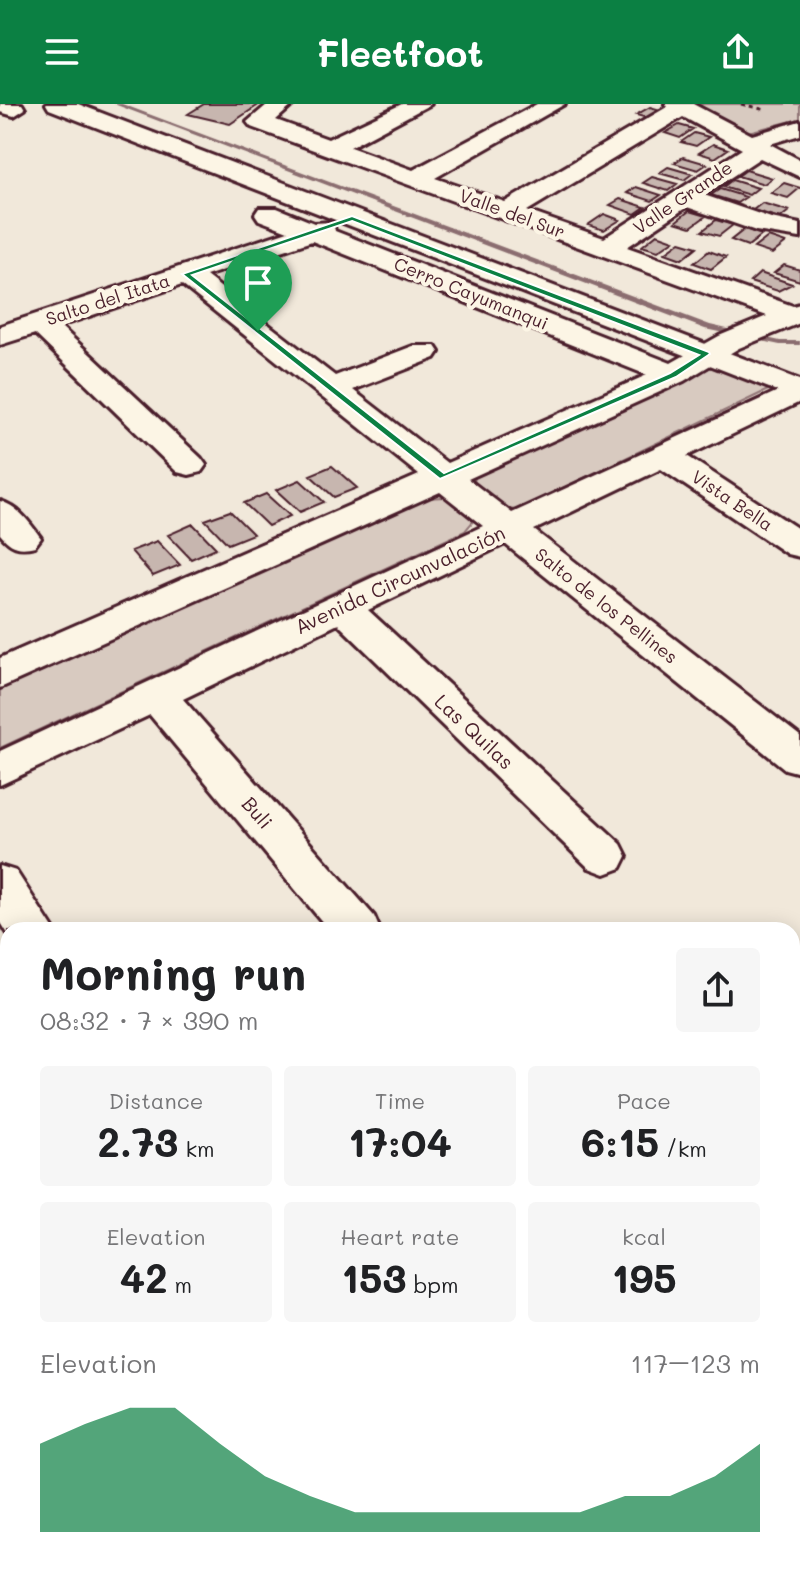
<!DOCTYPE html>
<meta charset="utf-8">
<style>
body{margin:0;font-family:Mali,sans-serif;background:#f6f6f6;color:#202124;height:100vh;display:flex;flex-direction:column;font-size:30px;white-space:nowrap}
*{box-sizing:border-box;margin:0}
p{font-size:26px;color:#757577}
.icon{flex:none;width:44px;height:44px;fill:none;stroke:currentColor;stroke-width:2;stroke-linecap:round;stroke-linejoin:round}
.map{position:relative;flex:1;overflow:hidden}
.sheet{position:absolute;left:0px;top:818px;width:800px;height:648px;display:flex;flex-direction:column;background:#fff;border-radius:24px 24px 0 0;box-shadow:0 4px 20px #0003}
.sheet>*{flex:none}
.pin{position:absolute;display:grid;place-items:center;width:68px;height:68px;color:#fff;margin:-82px -34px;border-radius:50% 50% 50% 0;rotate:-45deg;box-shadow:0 0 8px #0007}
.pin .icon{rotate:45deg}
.round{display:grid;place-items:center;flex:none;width:84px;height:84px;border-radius:8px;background:#f6f6f6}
.overview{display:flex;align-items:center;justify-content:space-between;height:136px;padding:0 40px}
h1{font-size:44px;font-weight:700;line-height:60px}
.figures{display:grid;grid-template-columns:repeat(3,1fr);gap:12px;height:136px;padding:8px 40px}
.figures div{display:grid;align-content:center;border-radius:8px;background:#f6f6f6;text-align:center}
.figures b{font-size:40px;font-weight:700}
.figures small{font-size:22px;font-weight:400}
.figures p{font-size:22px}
.chart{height:224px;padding:16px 40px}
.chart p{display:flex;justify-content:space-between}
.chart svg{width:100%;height:144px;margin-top:8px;fill:#0b8043;opacity:.7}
header{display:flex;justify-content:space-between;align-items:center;height:104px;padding:0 40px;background:#0b8043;color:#fff;font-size:36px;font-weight:700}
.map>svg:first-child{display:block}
</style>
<header><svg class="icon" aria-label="menu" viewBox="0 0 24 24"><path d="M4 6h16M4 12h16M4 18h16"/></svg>Fleetfoot<svg class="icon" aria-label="share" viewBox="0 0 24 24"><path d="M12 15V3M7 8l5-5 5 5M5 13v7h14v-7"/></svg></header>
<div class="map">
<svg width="800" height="1466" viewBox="0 0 800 1466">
<rect width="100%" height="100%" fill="#f1e8da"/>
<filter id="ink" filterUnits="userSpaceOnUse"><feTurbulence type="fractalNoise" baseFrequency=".0125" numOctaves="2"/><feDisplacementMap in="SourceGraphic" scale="16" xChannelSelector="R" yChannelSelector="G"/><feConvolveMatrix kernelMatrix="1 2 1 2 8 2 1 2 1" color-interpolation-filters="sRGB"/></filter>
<g filter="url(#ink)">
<path fill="#d8cac0" stroke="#917476" stroke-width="2" d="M693 0H800V15L748 28Z
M711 263 770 285 517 406 497 404 473 384 475 373Z
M447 393 475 415 465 427 0 644V585L424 394Z"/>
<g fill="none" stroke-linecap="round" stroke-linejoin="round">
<path fill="#8b6d6f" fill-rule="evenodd" d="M114 0H122L710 221 780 237H800V241H780L705 225Z"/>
</g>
<path fill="#c7b6af" stroke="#4a1f2b" stroke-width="2" d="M204 0H260L230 20 188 10Z
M650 3 664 7 651 15 636 11Z
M679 21 693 25 680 34 665 29Z
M694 29 709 33 696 42 681 38Z
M713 40 728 45 715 54 699 49Z
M683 53 707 60 698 66 674 59Z
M668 63 692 70 684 76 659 69Z
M746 66 772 74 764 80 738 72Z
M652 73 677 80 668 87 643 79Z
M732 76 758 84 749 91 723 83Z
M784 79 800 84 788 94 771 89Z
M636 83 661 91 652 97 627 89Z
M720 85 746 93 737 99 711 91Z
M620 95 645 103 635 110 610 101Z
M762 99 789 107 780 114 753 106Z
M689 107 706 112 691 123 675 118Z
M604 110 620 116 604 126 588 121Z
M716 116 733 121 719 132 702 127Z
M745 125 762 131 748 142 731 136Z
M657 130 674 136 658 147 642 142Z
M768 133 786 139 772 150 754 144Z
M680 138 697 143 682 155 665 149Z
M709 147 726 153 711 165 694 159Z
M784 161 800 166V177L774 169Z
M760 169 792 180 778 187 750 178Z
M332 362 357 384 334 393 310 371Z
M300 376 324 398 300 408 276 386Z
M266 390 290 412 268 422 244 399Z
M230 407 253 430 228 440 205 416Z
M193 420 216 444 191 455 168 431Z
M157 437 180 461 153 472 131 447Z"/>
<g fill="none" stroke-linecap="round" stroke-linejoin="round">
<g stroke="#4a1f2b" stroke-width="6">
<path id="minor" d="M0 0H22L25 5 14 12 0 8Z
M268 0H294L276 16 328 35 402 0H431L350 43 413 66 537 0H565L435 74 505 98 667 3 665 0H693L752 31 800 17V31L770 40 800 56V73L760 54 704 91 771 114 800 120V134L756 127 687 103 627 143 793 202 800 200V219L739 244 684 277 468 375 512 409 800 277V298L687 352 800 426V453L787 450 661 365 534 426 800 632V669L785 665 505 440 368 506 621 740 627 752 621 764 605 770 589 764 338 520 183 595 374 812 380 826H329L150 611 0 681V647L483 422 440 388 0 584V554L419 371 182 181 60 222 201 354 206 361 201 368 189 371 177 368 35 230 0 241V222L288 127 259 116 255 110 259 104H277L314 119 333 118 335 127 671 259 719 232 767 212 251 23 247 18ZM683 13 742 45 604 134 527 107ZM312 137 647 271 447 359 353 286 435 254 439 248 435 242H413L335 272 206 172Z
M0 397C18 402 30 419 41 434L35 442C18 446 11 443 0 430Z
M0 762 16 767 54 826H8V830L0 817Z
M800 850V893L792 895V852Z
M792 903 800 906V955L792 952Z
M792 1291 800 1295V1362L792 1358Z
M4 1423 8 1424V1458H38L42 1466H0V1424Z
M422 1458H489L493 1466H425Z"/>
</g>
<g stroke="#4a1f2b" stroke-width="6">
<path id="major" d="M46 0H78L800 276V296L49 5Z"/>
</g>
<path stroke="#4a1f2b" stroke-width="3" stroke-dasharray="5 4" stroke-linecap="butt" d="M741 0 766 6"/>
<use href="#minor" fill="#fcf5e5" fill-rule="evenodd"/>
<use href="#major" fill="#fcf5e5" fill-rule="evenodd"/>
</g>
</g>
<path fill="#0b8043" stroke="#fff" stroke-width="2" fill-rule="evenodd" d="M352 112 709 248 710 250 676 273 440 375 182 170ZM352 117 699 251 670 269 444 369 192 171Z"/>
<g text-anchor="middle" stroke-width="8" stroke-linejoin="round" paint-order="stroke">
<g font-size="18" fill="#4a1f2b" stroke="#fcf5e5">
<text transform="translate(683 94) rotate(-34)" y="6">Valle Grande</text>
<text transform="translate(512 110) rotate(20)" y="6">Valle del Sur</text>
<text transform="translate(471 190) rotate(22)" y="6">Cerro Cayumanqui</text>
<text transform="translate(108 196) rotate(-18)" y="6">Salto del Itata</text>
<text transform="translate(732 397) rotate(34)" y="6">Vista Bella</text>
<text transform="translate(606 502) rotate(38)" y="6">Salto de los Pellines</text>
</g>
<g font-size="20" fill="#4a1f2b" stroke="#fcf5e5">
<text transform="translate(400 476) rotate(-25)" y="7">Avenida Circunvalación</text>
<text transform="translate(474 628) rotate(43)" y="7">Las Quilas</text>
<text transform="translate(257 709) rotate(49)" y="7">Buli</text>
</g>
</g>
</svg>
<div class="pin" style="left:258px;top:227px;background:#1e9e55"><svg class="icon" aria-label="arrive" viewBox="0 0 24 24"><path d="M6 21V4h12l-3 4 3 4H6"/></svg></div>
<section class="sheet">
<div class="overview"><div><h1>Morning run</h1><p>08:32 · 7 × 390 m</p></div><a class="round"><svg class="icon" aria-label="share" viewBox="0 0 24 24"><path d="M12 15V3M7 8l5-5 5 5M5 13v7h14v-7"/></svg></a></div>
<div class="figures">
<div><p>Distance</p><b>2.73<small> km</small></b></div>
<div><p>Time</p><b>17:04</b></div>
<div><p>Pace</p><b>6:15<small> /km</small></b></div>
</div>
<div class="figures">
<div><p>Elevation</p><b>42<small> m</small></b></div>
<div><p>Heart rate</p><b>153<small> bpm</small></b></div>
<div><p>kcal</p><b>195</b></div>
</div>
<div class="chart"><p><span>Elevation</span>117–123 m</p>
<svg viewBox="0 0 160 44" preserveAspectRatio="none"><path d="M0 44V17L10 11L20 6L30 6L40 17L50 27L60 33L70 38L80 38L90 38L100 38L110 38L120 38L130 33L140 33L150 27L160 17V44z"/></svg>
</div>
</section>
</div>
